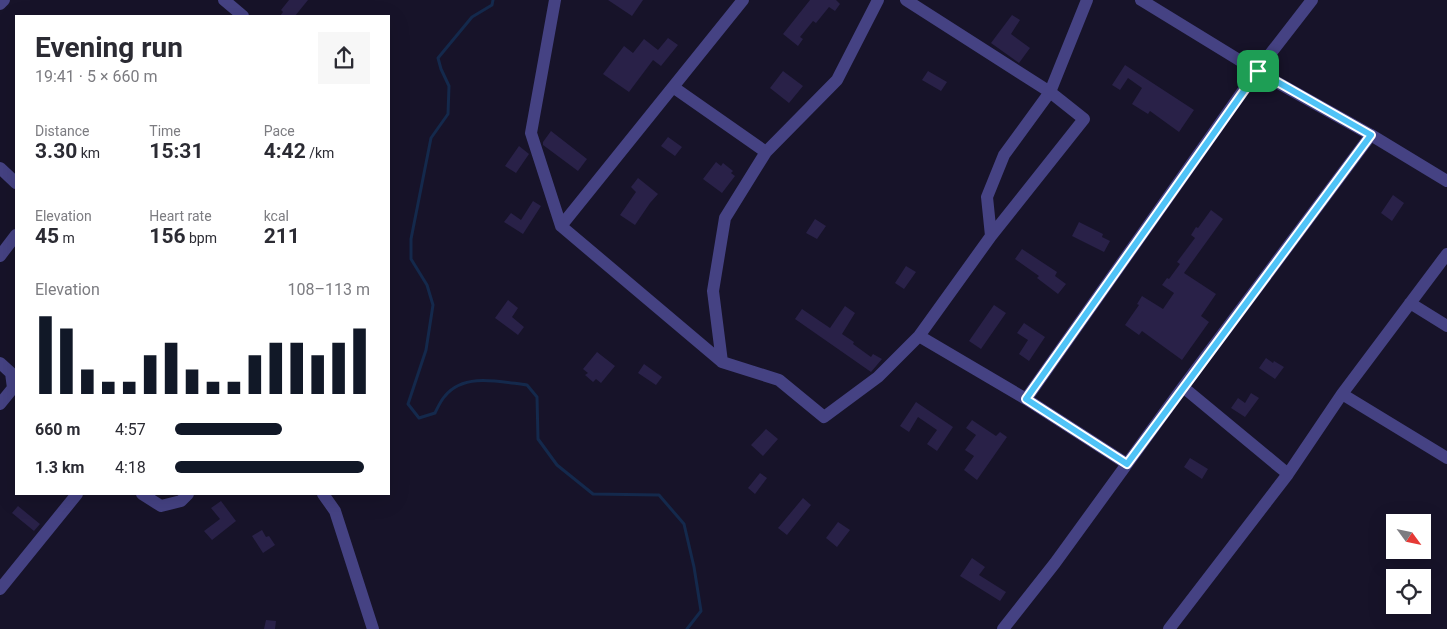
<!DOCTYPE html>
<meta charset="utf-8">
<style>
body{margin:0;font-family:Roboto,sans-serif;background:#f7f7f7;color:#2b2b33;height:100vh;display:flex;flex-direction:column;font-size:19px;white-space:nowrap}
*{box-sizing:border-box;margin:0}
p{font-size:16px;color:#7c7c81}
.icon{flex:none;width:28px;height:28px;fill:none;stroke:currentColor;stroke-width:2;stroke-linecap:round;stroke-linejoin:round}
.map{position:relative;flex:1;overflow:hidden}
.sheet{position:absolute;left:15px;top:15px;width:375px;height:480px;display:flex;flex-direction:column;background:#fff;border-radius:0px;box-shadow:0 5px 20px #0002}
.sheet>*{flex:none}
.needle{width:32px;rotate:123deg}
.tools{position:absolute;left:1386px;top:514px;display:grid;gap:10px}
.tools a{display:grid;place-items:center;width:45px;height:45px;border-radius:0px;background:#fff;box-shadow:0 5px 20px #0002;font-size:25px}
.pin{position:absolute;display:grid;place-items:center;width:42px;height:42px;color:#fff;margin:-21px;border-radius:10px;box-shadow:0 2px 8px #0006}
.round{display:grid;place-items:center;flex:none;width:52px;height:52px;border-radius:0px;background:#f7f7f7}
.overview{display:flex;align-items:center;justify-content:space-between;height:85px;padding:0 20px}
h1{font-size:28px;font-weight:700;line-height:38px}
.stats{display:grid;grid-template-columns:repeat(3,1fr);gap:8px;height:85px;padding:5px 20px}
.stats div{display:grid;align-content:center}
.stats b{font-size:21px;font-weight:700}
.stats small{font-size:14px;font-weight:400}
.stats p{font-size:14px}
.chart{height:140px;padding:10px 20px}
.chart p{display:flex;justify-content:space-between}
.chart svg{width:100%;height:90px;margin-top:5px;stroke:#111827;stroke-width:6}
ul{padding:0 20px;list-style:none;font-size:16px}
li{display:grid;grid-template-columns:80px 60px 1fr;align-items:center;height:38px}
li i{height:12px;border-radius:6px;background:#111827}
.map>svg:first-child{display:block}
</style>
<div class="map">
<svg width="1447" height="629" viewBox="0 0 1447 629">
<rect width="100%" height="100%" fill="#171329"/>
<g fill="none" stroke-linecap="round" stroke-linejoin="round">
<path stroke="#14294c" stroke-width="3" d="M493 0 492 5 472 17 438 58 441 69 449 86 448 114 431 138 411 239V259L427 285 433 305 426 350 408 404 419 418 435 413C438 407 441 400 445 396 464 372 501 382 527 385L537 397 538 439 557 465 593 494 659 495 684 524 694 567 701 611 687 629"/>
</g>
<path fill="#292148" d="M289 0H308L295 16H280L283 12 281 10Z
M608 0H643L632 16Z
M810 0H836L840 4 835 11 829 7 816 23 813 21 800 37 803 39 798 46 783 34Z
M1012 15 1020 20 1011 34 1030 48 1019 63 991 43Z
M668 38 678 45 661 66 653 60 629 92 603 74 624 46 633 53 644 39 658 50Z
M1125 65 1194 110 1179 132 1150 111 1148 114 1132 104 1142 88 1128 78 1120 90 1112 85Z
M783 71 803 86 789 103 770 88Z
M928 71 947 82 941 91 922 80Z
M551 131 587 159 578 171 543 145V142Z
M668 137 682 147 675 156 661 146Z
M519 146 529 154 516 173 505 166Z
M716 162 721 166 723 163 733 171 731 173 735 176 722 193 703 179Z
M638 178 658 194 650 203 635 225 620 215 636 192 631 187Z
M1393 195 1404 203 1392 221 1381 213Z
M533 201 541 206 523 234 504 222 511 213 521 220Z
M1211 210 1223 219 1184 273 1216 294 1201 316 1209 322 1182 360 1142 331 1139 335 1125 325 1139 305 1137 304 1142 296 1163 309 1174 293 1162 285 1167 278 1169 279 1180 264 1177 262 1195 238 1191 235 1196 227 1198 228Z
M815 219 826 226 817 239 806 233Z
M1079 222 1103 234 1102 237 1110 241 1104 252 1072 236Z
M1022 249 1057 272 1055 276 1066 284 1058 294 1037 278 1039 276 1015 259Z
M906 266 916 272 904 289 895 283Z
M508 300 518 308 512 317 524 327 518 335 495 318Z
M994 305 1006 313 981 349 969 341Z
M845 306 855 313 842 334 854 342 853 344 871 357 873 354 882 359 871 372 795 319 802 309 830 328Z
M1024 323 1045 337 1029 361 1019 354 1028 340 1017 333Z
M597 352 615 366 601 383 596 379 593 382 585 375 588 373 583 369Z
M1266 358 1273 363 1274 361 1284 367 1275 379 1259 368Z
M644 364 662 377 656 385 638 373Z
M1251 393 1259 398 1245 417 1231 408 1238 398 1245 403Z
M916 402 953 427 937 451 927 444 937 430 918 417 909 432 900 426Z
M972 420 996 436 1000 432 1007 437 977 480 964 470 974 456 965 450 976 435 966 428Z
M766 429 778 439 763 456 751 445Z
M1190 458 1208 469 1202 479 1184 467Z
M760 473 767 478 755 494 748 488Z
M803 498 811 505 787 535 778 528Z
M221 501 236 521 212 540 204 531 220 519 211 508Z
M18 506 40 524 34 531 12 513Z
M838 522 850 530 837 547 826 538Z
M262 530 266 537 269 536 275 545 263 553 252 536Z
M972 558 985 567 979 575 1006 592 1000 601 960 576Z
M266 620 276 621 275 629H264Z"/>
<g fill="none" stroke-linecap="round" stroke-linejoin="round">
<path stroke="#454283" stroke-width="12" d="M224 0 243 16
M555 0 531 133 561 226 722 362
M878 0 837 80 766 152 725 218 713 291 722 362 779 380 824 417 878 377 919 336 1026 399 1127 464
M906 0 1050 92 1004 155 987 197 991 236
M0 4 4 0
M673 87 766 152
M0 168 16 183
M561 226 743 0
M0 256 16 235
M1410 303 1447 326
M919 336 991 236 1084 119 1050 92 1087 0
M0 363 11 373 13 388 0 404
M1183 387 1288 474
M1342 394 1447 458
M1026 399 1257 71 1312 0
M142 494 161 506 181 501 188 494
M323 494 335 511 373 629
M0 589 77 494
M1003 629 1055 563 1183 387 1371 135
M1169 629 1288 474 1342 394 1447 254"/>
<path stroke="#454283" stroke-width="12" d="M1141 0 1257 71 1371 135 1447 181"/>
</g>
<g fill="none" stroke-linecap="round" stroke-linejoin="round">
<g stroke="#fff" stroke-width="10">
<path id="route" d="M1258 71 1371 135 1127 464 1026 399Z"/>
</g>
<use href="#route" stroke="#4fc3f7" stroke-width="6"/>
</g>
</svg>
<div class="tools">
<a><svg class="needle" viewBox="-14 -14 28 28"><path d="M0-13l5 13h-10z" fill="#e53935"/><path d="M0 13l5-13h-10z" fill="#7c7c81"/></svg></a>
<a><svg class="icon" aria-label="locate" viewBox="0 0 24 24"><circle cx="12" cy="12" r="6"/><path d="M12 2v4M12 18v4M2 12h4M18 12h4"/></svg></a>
</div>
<div class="pin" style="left:1258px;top:71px;background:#1e9e55"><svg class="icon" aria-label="arrive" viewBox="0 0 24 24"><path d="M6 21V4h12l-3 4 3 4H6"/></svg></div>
<section class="sheet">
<div class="overview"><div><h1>Evening run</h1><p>19:41 · 5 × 660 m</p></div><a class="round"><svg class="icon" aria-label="share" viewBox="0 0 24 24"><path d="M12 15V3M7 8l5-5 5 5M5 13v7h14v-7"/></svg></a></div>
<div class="stats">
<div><p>Distance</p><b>3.30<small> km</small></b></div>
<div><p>Time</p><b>15:31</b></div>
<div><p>Pace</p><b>4:42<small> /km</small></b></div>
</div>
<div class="stats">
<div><p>Elevation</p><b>45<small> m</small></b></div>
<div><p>Heart rate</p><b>156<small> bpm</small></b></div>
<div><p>kcal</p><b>211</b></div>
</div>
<div class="chart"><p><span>Elevation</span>108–113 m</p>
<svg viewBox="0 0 160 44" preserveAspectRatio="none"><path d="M5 44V6M15 44V12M25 44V32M35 44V38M45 44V38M55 44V25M65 44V19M75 44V32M85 44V38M95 44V38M105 44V25M115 44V19M125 44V19M135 44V25M145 44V19M155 44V12"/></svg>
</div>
<ul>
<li><b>660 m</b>4:57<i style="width:55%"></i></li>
<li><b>1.3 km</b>4:18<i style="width:97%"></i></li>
</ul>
</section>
</div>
